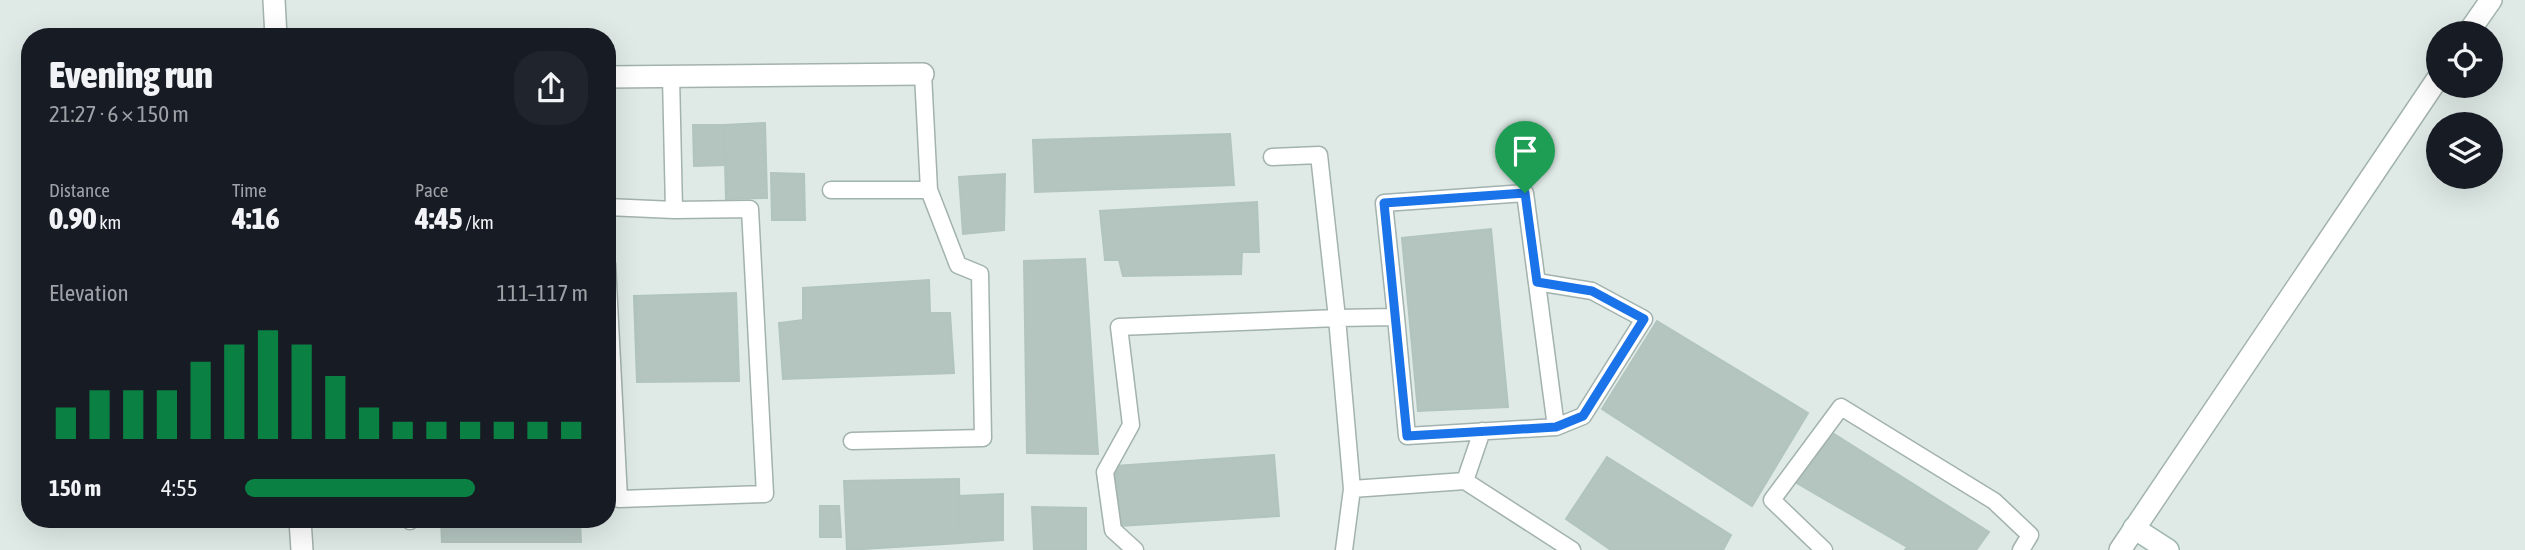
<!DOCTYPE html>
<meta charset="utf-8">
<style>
body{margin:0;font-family:"Asap Condensed",sans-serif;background:#20242c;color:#f1f3f6;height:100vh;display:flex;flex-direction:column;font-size:26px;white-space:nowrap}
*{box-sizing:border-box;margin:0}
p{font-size:23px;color:#9ea1a6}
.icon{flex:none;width:38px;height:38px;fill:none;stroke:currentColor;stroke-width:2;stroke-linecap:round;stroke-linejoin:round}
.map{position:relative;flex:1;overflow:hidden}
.sheet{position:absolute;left:21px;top:28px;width:595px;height:500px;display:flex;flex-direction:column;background:#171b24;border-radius:28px;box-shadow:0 7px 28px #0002}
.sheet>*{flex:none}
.controls{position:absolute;left:2426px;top:21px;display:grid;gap:14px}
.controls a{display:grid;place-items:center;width:77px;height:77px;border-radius:50%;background:#171b24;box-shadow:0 7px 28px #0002;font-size:35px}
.pin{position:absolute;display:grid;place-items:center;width:60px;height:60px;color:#fff;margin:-72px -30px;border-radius:50% 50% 50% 0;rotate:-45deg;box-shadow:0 0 7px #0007}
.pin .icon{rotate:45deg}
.round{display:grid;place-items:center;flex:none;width:74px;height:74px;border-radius:28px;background:#20242c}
.overview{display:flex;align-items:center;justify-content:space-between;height:119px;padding:0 28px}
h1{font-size:38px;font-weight:800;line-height:52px}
.stats{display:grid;grid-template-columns:repeat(3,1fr);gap:10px;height:119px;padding:7px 28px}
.stats div{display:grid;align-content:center}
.stats b{font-size:30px;font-weight:800}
.stats small{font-size:19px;font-weight:400}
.stats p{font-size:19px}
.chart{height:196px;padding:14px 28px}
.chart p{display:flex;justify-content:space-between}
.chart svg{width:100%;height:126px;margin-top:7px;stroke:#0b8043;stroke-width:6}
ul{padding:0 28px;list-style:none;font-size:23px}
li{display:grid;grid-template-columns:112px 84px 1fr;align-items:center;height:52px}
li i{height:18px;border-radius:9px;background:#0b8043}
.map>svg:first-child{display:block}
</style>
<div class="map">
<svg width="2525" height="550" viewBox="0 0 2525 550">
<rect width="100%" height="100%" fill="#dfeae6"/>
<path fill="#b4c5c0" stroke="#b2c4be" stroke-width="2" d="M765 123 767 198 726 199 724 125Z
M693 125H724L726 165 694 166Z
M1230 134 1234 185 1035 192 1033 140Z
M771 173 804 174 805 220H772Z
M1005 174 1004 230 963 234 959 177Z
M1257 202 1259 252H1242L1241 274 1123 276 1119 260H1105L1100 211Z
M1491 229 1508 407 1418 411 1402 238Z
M1085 259 1098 454 1027 453 1024 261Z
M929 280 930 313H950L954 373 783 379 779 323 803 320V288Z
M736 293 739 381 637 382 634 296Z
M1657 321 1808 413 1752 506 1602 409Z
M1831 432 1989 532 1976 550H1905L1907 547 1795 482Z
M1274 455 1279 516 1120 526 1115 466Z
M1607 457 1731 535 1723 550H1611L1566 519Z
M959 479 960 543 847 550 844 481Z
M1003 494V540L960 543 959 496Z
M820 506H839L841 537H820Z
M1032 507 1086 508V550H1034Z
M441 520H580L581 542H442Z"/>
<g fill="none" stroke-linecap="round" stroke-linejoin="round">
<g stroke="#a2b2ae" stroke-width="19">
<path id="service" d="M671 76 674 210
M1272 157 1319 155 1337 318 1396 317 1384 203 1525 193 1556 427 1407 436 1396 317
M831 190H929L923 74
M607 207 674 210 750 209 765 494 619 499 607 264
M1537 282 1592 291 1644 319 1583 416 1556 427
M852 441 983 438 980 274 958 265 929 190
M1465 481 1482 431
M1352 489 1465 481 1572 550
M410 520V521
M1135 550 1113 530 1105 472 1131 425 1119 327 1337 318 1352 489 1344 550
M1824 550 1772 500 1841 407 1994 501 2030 535 2021 550"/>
</g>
<g stroke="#a2b2ae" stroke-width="24">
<path id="minor" d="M607 77 923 74"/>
</g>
<g stroke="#a2b2ae" stroke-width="24">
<path id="tertiary" d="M274 0 276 37
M2468 33 2491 0
M300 520 302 550
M2120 550 2438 78"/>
</g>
<g stroke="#9eb6b0" stroke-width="24">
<path id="secondary" d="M2134 528 2168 550"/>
</g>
<use href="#service" stroke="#fff" stroke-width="16"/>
<use href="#minor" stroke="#fff" stroke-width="21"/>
<use href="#tertiary" stroke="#fff" stroke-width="21"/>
<use href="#secondary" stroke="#fff" stroke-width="21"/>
</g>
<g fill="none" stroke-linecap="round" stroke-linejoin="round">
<g stroke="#fff" stroke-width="14">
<path id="route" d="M1525 193 1537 282 1592 291 1644 319 1583 416 1556 427 1407 436 1384 203Z"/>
</g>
<use href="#route" stroke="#1a73e8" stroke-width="9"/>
</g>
</svg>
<div class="controls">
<a><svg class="icon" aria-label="locate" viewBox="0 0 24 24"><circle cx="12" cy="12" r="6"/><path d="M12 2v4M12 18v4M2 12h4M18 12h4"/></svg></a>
<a><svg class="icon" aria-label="layers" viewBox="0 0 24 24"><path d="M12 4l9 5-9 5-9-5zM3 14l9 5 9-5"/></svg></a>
</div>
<div class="pin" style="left:1525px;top:193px;background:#1e9e55"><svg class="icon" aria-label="arrive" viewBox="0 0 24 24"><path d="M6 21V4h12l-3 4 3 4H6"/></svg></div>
<section class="sheet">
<div class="overview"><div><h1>Evening run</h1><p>21:27 · 6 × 150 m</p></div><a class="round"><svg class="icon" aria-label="share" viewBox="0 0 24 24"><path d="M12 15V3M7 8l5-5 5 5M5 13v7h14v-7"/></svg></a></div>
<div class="stats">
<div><p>Distance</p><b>0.90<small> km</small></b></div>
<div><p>Time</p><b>4:16</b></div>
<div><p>Pace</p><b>4:45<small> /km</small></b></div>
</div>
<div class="chart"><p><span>Elevation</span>111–117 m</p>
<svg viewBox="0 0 160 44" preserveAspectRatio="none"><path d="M5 44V33M15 44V27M25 44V27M35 44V27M45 44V17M55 44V11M65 44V6M75 44V11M85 44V22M95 44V33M105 44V38M115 44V38M125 44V38M135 44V38M145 44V38M155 44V38"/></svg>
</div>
<ul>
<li><b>150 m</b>4:55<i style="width:67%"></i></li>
</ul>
</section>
</div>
